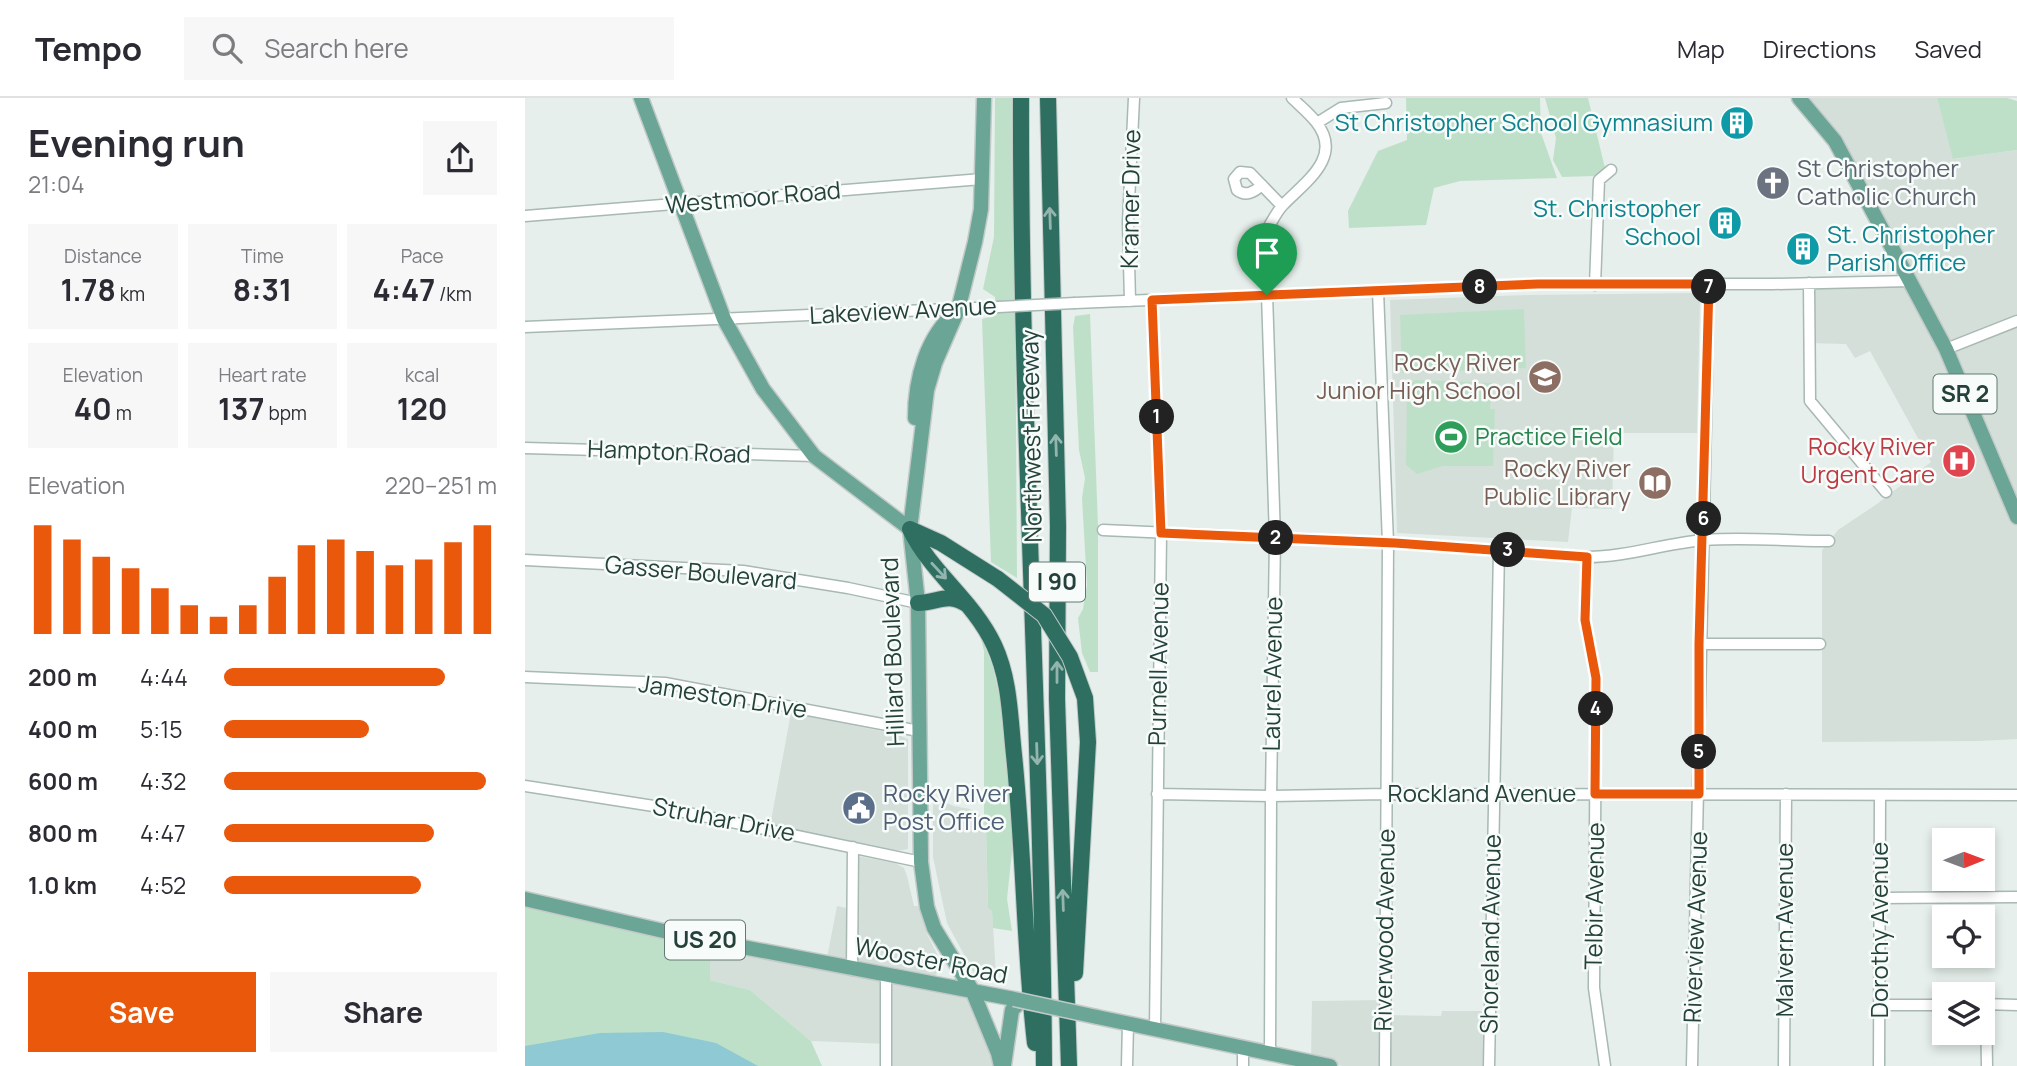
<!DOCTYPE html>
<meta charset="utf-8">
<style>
body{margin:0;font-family:Manrope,sans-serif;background:#f7f7f7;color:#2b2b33;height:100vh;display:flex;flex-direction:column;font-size:26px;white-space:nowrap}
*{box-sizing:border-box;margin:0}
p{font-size:23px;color:#7c7c81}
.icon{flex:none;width:38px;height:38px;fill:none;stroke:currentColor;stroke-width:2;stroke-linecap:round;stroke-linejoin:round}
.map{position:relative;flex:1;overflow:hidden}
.details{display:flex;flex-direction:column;background:#fff;width:525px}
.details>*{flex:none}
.needle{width:46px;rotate:89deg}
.fabs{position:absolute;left:1407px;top:730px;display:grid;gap:14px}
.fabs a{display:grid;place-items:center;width:63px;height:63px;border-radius:0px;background:#fff;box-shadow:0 4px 10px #0003;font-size:35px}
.pin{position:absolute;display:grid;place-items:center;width:60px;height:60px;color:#fff;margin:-72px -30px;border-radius:50% 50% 50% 0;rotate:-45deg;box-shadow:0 0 7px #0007}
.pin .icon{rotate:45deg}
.km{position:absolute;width:35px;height:35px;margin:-18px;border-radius:50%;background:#222;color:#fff;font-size:19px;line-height:35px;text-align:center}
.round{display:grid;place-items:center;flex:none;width:74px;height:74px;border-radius:0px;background:#f7f7f7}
.head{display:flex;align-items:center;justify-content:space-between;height:119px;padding:0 28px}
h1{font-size:38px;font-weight:700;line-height:52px}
.stats{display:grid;grid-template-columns:repeat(3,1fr);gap:10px;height:119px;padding:7px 28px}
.stats div{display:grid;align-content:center;border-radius:0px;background:#f7f7f7;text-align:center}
.stats b{font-size:30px;font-weight:700}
.stats small{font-size:19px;font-weight:400}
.stats p{font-size:19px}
.chart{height:196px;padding:14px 28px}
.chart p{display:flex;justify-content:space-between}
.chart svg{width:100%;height:126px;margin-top:7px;stroke:#ea580c;stroke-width:6}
.button{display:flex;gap:14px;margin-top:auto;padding:14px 28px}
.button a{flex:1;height:80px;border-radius:0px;background:#ea580c;color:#fff;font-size:28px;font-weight:700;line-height:80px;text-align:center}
.button a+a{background:#f7f7f7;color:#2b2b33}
ul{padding:0 28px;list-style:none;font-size:23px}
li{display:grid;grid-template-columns:112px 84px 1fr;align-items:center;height:52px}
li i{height:18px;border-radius:9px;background:#ea580c}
header{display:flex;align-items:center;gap:42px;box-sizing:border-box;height:98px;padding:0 35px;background:#fff;border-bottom:2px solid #e1e1e2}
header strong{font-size:33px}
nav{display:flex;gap:38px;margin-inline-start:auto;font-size:24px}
.search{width:490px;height:63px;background:#f7f7f7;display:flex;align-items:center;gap:18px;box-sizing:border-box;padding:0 24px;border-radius:0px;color:#7c7c81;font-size:26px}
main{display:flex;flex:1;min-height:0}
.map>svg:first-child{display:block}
</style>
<header>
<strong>Tempo</strong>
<div class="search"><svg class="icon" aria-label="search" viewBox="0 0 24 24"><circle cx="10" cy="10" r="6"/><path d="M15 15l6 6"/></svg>Search here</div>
<nav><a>Map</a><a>Directions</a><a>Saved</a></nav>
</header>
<main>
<section class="details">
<div class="head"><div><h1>Evening run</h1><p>21:04</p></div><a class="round"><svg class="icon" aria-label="share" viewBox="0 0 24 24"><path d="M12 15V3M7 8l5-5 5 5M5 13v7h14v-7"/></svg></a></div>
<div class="stats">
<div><p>Distance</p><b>1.78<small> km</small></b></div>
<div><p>Time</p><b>8:31</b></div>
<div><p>Pace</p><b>4:47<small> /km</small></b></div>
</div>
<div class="stats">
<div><p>Elevation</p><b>40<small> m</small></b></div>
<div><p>Heart rate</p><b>137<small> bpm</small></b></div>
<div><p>kcal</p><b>120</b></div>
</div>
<div class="chart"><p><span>Elevation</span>220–251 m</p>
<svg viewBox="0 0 160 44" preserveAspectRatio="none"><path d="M5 44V6M15 44V11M25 44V17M35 44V21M45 44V28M55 44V34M65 44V38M75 44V34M85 44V24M95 44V13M105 44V11M115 44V15M125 44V20M135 44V18M145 44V12M155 44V6"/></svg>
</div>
<ul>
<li><b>200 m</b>4:44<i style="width:81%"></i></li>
<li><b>400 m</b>5:15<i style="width:53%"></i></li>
<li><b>600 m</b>4:32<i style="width:96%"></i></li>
<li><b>800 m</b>4:47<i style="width:77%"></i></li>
<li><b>1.0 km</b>4:52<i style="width:72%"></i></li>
</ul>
<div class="button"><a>Save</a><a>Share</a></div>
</section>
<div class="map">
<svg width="1492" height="968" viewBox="0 0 1492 968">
<rect width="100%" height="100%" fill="#e6efeb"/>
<path fill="#d4dfda" d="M1269 0H1412L1429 61 1492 52V641L1455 643 1297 644V452L1313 432 1352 406 1406 364 1345 253 1330 260 1321 246 1282 245V189L1383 187 1311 55Z
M1170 195 1175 199 1172 335H1089L1087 411 1047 410 1043 444 872 435 865 202 1004 197Z
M266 615 371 636 383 641V751L372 753 245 728Z
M408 700 429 708 445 711 459 720 461 730 463 810 467 812 471 877H450L422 825 408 759Z
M332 758 370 765 379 770 382 778 389 808H393L402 836 413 858 415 871 409 879 302 860 312 808 330 812Z
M185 849 443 899 468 955 469 968H365L364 946 286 943 225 892 185 882Z
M862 902V917L916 918 917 913H961L960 968H818L786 962 787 903Z"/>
<path fill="#bfe0c8" d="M470 0H489L492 480 466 464 457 221 471 217 470 199 458 191 469 139Z
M881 0H1015L1016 35 1032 80 935 83 909 90 901 127 824 130 823 113 853 53 882 42Z
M1020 0H1063L1080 70 1076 76 1068 78 1037 79 1028 62 1031 40Z
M1412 0H1482L1492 3V52L1428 61Z
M999 211 1001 270 877 275 875 217Z
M565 216 573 428V574H565L557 555 553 520 558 511 562 487 557 400 560 380 554 352 548 229 550 218Z
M890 282 968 285 965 311H970L968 368H918L892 376 881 367 882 289Z
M454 533 468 569 479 619 488 744 482 801 487 833 468 830 467 813 463 810 461 730 459 720V553Z
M0 802 185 844V882L225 892 286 943 297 968H0Z"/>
<path fill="#8ec9d4" d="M138 934 191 945 233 968H0V948L75 935Z"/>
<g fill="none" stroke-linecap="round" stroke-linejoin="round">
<g stroke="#a8b8b2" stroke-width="13">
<path id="minor" d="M792 25 816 10 861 5
M737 87C729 94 721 99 712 92L709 81 715 74 725 75 757 108
M0 118 457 81
M1284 185 1285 303 1361 394
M1070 187 1074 82 1086 72
M853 193 863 445 860 968
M627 202 636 435 630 931
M605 203 603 125 609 0
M550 205 1013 186H1248L1386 183
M0 229 473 209
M1421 251 1492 223
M0 350 289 358
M578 432 870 445 1062 459C1102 459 1140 445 1180 442 1220 439 1263 443 1304 443
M1062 459 1060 522 1071 580 1069 890 1080 968
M0 462 218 473 323 490 393 505
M1174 546H1295
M0 579 140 585 394 633
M0 688 135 709 396 764
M632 696 746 698 861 696 1492 697
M1354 800 1492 799
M327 872 328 749
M361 878V968
M1458 906 1492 907
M1461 906 1462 968
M1356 907H1419
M718 949V968
M745 955 746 698 750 440 740 135C746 126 751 114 758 107 780 84 819 59 791 24 784 15 775 8 767 0
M602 968 603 925
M964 968 974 452
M1167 968 1184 186
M1259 968 1261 696
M1354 968 1355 697"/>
</g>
<g stroke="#c2cac8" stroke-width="17">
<path id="major" d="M116 0 199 221 238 291 289 358 385 431
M459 0 456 111 450 144 433 212 410 265 402 292 385 431 393 505 396 764 402 809 409 830 447 892 473 955 476 968
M1274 0 1310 43 1421 251 1492 419
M390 320C390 281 401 238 432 213
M0 801 160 838 489 901
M572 919 805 968
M479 967 487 912 496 903"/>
</g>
<g stroke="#c2cac8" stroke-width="18">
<path id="highway" d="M496 0C495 323 517 645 519 968
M523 0 533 428 532 601 544 968
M385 431C406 475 448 502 469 547 485 581 485 620 489 657 499 753 499 849 510 945
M385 431 416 445 473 481
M393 505C414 505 421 493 443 507
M550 875 563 644 560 600"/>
</g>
<use href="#minor" stroke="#fff" stroke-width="10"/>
<use href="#major" stroke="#6aa596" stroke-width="14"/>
<use href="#highway" stroke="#2f6f62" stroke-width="16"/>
<g stroke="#a8b8b2" stroke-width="13" stroke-linecap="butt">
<path id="minor-bridge" d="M473 209 550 205"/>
</g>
<g stroke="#c2cac8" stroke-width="17" stroke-linecap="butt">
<path id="major-bridge" d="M489 901 572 919"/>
</g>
<g stroke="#c2cac8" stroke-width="18" stroke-linecap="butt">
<path id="highway-bridge" d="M473 481 519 517 545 559 560 600"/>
</g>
<use href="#minor-bridge" stroke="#fff" stroke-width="10"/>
<use href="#major-bridge" stroke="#6aa596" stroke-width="14"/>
<use href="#highway-bridge" stroke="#2f6f62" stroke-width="16"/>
</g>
<defs><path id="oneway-shaft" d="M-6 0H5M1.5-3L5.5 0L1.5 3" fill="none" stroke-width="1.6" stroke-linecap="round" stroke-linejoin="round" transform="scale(1.75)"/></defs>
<g stroke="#93b5ae">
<use href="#oneway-shaft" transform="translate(525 120) rotate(-92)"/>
<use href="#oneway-shaft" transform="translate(531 347) rotate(-92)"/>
<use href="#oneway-shaft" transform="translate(414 473) rotate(47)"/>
<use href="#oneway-shaft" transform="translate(532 574) rotate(-90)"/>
<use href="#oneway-shaft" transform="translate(512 656) rotate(88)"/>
<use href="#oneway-shaft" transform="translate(538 802) rotate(-92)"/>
</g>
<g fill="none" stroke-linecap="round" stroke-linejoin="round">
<g stroke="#fff" stroke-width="14">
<path id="route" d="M1013 186H1184L1174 546V696H1070L1071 580 1060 522 1062 459 870 445 636 435 627 202Z"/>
</g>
<use href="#route" stroke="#ea580c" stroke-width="9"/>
</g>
<defs>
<g id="building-disc" transform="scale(1.75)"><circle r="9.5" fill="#0f9aa8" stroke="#f7fbf9"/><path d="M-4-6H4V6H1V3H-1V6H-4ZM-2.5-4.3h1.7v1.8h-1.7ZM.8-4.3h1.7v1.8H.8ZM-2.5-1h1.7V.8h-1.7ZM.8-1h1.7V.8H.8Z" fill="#fff"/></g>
<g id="church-disc" transform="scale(1.75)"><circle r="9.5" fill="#6b7280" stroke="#f7fbf9"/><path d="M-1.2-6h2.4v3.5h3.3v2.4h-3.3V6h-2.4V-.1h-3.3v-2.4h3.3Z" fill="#fff"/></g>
<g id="school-disc" transform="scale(1.75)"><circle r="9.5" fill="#8d6e63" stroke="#f7fbf9"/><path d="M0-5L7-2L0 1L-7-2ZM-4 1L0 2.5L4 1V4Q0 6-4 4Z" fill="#fff"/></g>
<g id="stadium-disc" transform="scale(1.75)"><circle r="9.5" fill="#2e9e5b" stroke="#f7fbf9"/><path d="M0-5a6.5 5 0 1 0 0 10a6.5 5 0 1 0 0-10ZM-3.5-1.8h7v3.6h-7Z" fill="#fff"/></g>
<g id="hospital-disc" transform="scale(1.75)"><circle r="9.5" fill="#e0444e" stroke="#f7fbf9"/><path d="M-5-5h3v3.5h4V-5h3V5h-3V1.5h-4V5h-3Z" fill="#fff"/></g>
<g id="library-disc" transform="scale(1.75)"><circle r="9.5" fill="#8d6e63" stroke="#f7fbf9"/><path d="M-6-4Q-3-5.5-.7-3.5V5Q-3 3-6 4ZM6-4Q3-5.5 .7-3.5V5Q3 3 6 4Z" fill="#fff"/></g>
<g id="civic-disc" transform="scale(1.75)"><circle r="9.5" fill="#5c6f8a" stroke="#f7fbf9"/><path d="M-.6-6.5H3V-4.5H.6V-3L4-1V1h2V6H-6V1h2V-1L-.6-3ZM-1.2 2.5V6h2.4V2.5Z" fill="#fff"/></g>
</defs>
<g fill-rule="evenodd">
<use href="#building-disc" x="1212" y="25"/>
<use href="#church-disc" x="1248" y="85"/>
<use href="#building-disc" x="1200" y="125"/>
<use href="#building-disc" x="1278" y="151"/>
<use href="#school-disc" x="1020" y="279"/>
<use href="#stadium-disc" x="926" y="339"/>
<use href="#hospital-disc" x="1434" y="363"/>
<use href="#library-disc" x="1130" y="385"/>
<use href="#civic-disc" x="334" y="710"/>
</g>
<g text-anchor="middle" stroke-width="5" stroke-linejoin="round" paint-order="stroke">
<g fill="#f7fbf9" stroke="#637a73" stroke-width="2">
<rect x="1408.5" y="276.5" width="63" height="39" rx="5"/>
<rect x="504" y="464.5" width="56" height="39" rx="5"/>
<rect x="140" y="822.5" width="80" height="39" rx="5"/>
</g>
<g font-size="23" font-weight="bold" fill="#24423a">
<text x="1440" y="304">SR 2</text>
<text x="532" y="492">I 90</text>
<text x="180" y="850">US 20</text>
</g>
<g font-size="24" fill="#0d838f" stroke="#f7fbf9" text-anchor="end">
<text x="1188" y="33">St Christopher School Gymnasium</text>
<text x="1176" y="119">St. Christopher<tspan x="1176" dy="28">School</tspan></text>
<text x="1302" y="145" text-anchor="start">St. Christopher<tspan x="1302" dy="28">Parish Office</tspan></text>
</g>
<g font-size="24" fill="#5b616d" stroke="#f7fbf9" text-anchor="start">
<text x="1272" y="79">St Christopher<tspan x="1272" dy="28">Catholic Church</tspan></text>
</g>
<g font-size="24" fill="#24423a" stroke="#f7fbf9">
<text transform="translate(228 100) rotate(-5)" y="8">Westmoor Road</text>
<text transform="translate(606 101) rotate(-89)" y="8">Kramer Drive</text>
<text transform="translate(378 213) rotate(-3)" y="8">Lakeview Avenue</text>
<text transform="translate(507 338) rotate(-91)" y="8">Northwest Freeway</text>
<text transform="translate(144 354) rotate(2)" y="8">Hampton Road</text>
<text transform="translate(176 475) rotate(5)" y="8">Gasser Boulevard</text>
<text transform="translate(368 554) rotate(-92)" y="8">Hilliard Boulevard</text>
<text transform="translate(634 566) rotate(-89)" y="8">Purnell Avenue</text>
<text transform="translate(748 576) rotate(-89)" y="8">Laurel Avenue</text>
<text transform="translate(198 599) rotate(9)" y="8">Jameston Drive</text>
<text x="957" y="704">Rockland Avenue</text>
<text transform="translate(199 722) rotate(11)" y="8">Struhar Drive</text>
<text transform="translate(1070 798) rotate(-89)" y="8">Telbir Avenue</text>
<text transform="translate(1171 829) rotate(-88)" y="8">Riverview Avenue</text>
<text transform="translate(860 832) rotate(-89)" y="8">Riverwood Avenue</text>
<text transform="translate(1260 832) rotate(-90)" y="8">Malvern Avenue</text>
<text transform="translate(1355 832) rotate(-90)" y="8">Dorothy Avenue</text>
<text transform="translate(966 836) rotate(-89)" y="8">Shoreland Avenue</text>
<text transform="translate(406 863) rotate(11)" y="8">Wooster Road</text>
</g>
<g font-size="24" fill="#785e54" stroke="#f7fbf9" text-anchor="end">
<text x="996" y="273">Rocky River<tspan x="996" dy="28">Junior High School</tspan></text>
<text x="1106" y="379">Rocky River<tspan x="1106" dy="28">Public Library</tspan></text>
</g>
<g font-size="24" fill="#27864d" stroke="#f7fbf9" text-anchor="start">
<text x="950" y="347">Practice Field</text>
</g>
<g font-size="24" fill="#be3a42" stroke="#f7fbf9" text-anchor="end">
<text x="1410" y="357">Rocky River<tspan x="1410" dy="28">Urgent Care</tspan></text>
</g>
<g font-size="24" fill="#4e5e75" stroke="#f7fbf9" text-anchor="start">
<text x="358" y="704">Rocky River<tspan x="358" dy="28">Post Office</tspan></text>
</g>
</g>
</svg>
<div class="fabs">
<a><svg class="needle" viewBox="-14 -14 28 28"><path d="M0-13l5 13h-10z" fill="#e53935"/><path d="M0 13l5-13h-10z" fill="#7c7c81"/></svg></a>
<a><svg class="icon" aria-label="locate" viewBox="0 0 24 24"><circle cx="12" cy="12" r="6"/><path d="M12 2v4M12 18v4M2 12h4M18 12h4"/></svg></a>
<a><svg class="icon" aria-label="layers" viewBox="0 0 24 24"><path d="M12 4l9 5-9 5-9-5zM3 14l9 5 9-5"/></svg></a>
</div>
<div class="pin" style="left:742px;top:197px;background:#1e9e55"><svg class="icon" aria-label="arrive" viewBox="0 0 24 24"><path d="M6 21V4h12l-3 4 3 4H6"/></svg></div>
<b class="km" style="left:632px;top:319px">1</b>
<b class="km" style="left:751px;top:440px">2</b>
<b class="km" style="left:983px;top:452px">3</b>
<b class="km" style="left:1071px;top:611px">4</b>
<b class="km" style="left:1174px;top:654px">5</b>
<b class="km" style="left:1179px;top:421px">6</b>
<b class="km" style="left:1184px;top:189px">7</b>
<b class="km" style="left:955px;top:189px">8</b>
</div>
</main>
